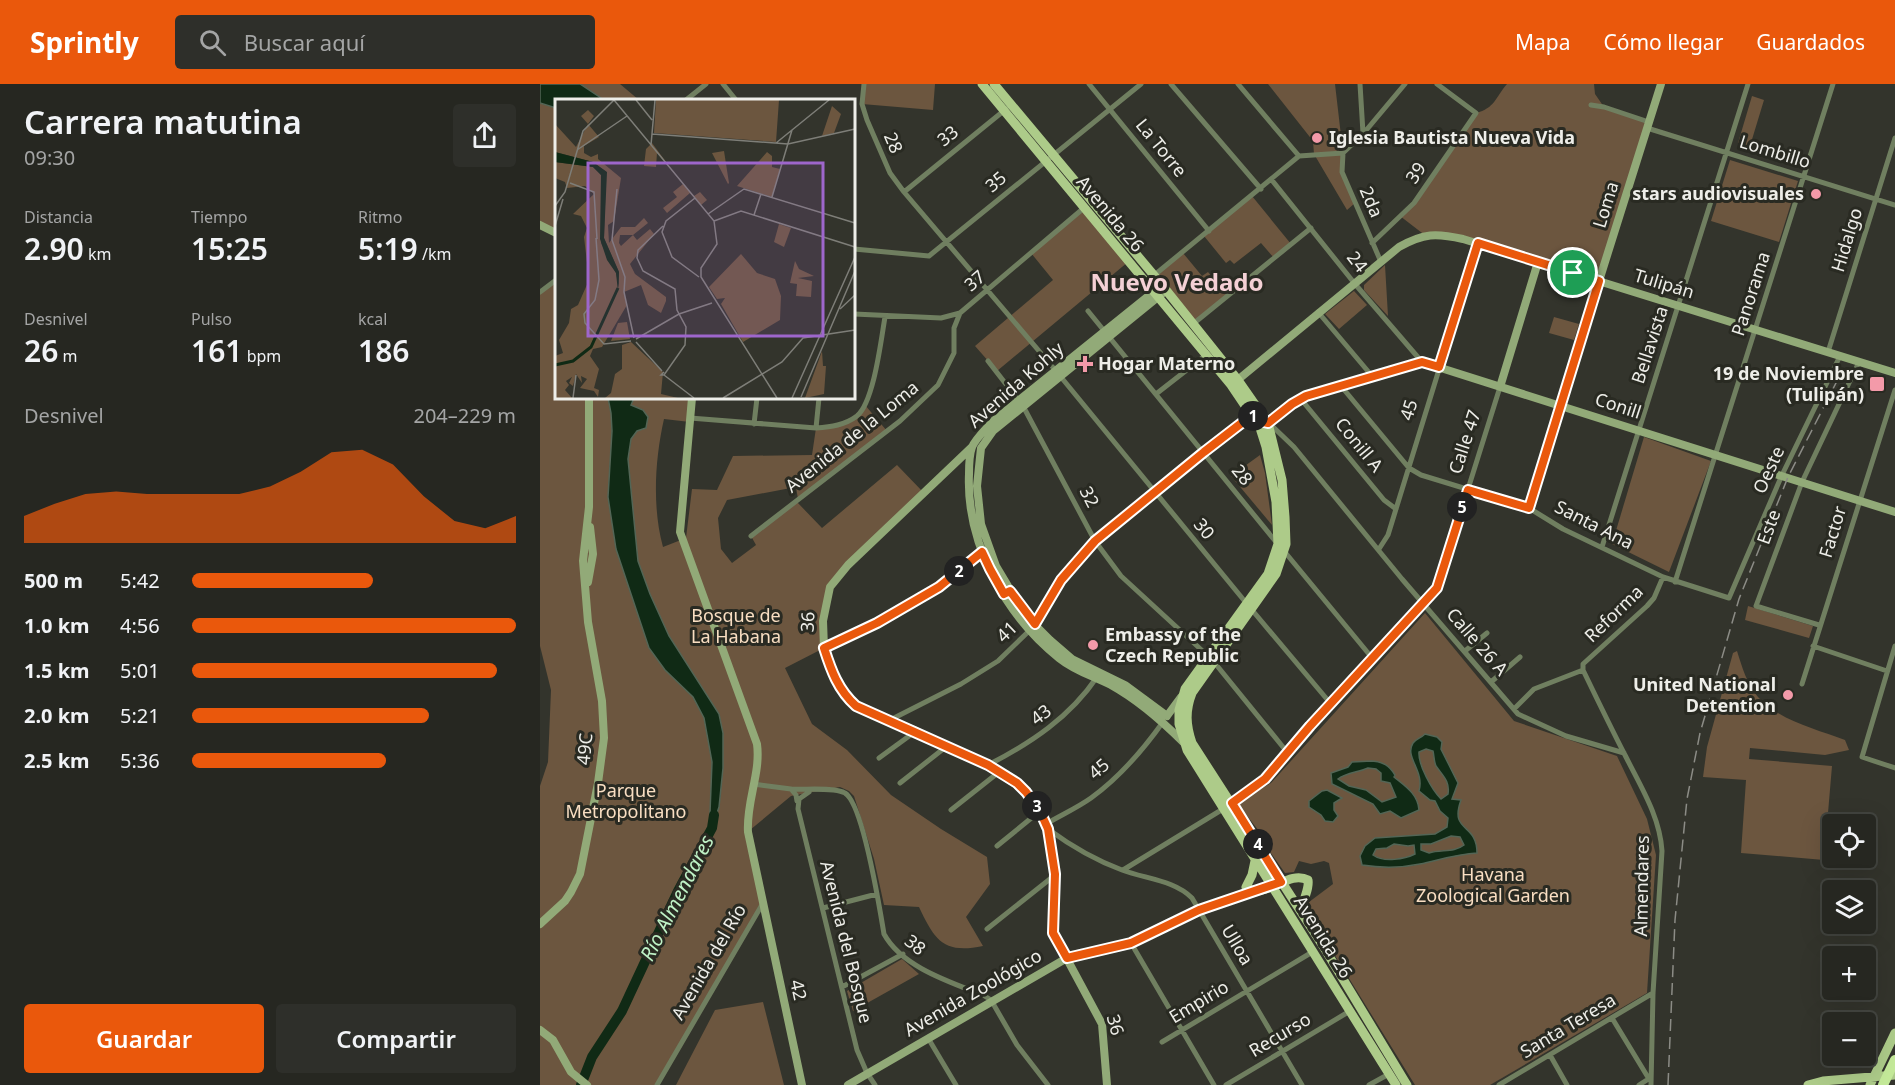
<!DOCTYPE html>
<html lang="es">
<meta charset="utf-8">
<style>
body{margin:0;font-family:"Noto Sans",sans-serif;background:#2e2f2a;color:#f1f3f6;height:100vh;display:flex;flex-direction:column;font-size:22px;white-space:nowrap}
*{box-sizing:border-box;margin:0}
p{font-size:20px;color:#a4a5a5}
.icon{flex:none;width:33px;height:33px;fill:none;stroke:currentColor;stroke-width:2;stroke-linecap:round;stroke-linejoin:round}
.map{position:relative;flex:1;overflow:hidden}
.side{display:flex;flex-direction:column;background:#262721;width:540px}
.side>*{flex:none}
.tools{position:absolute;left:1282px;top:730px;display:grid;gap:12px}
.tools a{display:grid;place-items:center;width:54px;height:54px;border-radius:6px;background:#262721;box-shadow:0 6px 24px #0002,0 0 0 2px #42443f;font-size:30px}
.pin{position:absolute;display:grid;place-items:center;width:51px;height:51px;color:#fff;margin:-26px;border:3px solid #fff;border-radius:50%;box-shadow:0 2px 6px #0007}
.km{position:absolute;width:30px;height:30px;margin:-15px;border-radius:50%;background:#222;color:#fff;font-size:16px;line-height:30px;text-align:center}
.round{display:grid;place-items:center;flex:none;width:63px;height:63px;border-radius:6px;background:#2e2f2a}
.headline{display:flex;align-items:center;justify-content:space-between;height:102px;padding:0 24px}
h1{font-size:33px;font-weight:600;line-height:45px}
.figures{display:grid;grid-template-columns:repeat(3,1fr);gap:9px;height:102px;padding:6px 24px}
.figures div{display:grid;align-content:center}
.figures b{font-size:30px;font-weight:600}
.figures small{font-size:16px;font-weight:400}
.figures p{font-size:16px}
.chart{height:168px;padding:12px 24px}
.chart p{display:flex;justify-content:space-between}
.chart svg{width:100%;height:108px;margin-top:6px;fill:#ea580c;opacity:.7}
.primary-button{display:flex;gap:12px;margin-top:auto;padding:12px 24px}
.primary-button a{flex:1;height:69px;border-radius:6px;background:#ea580c;color:#fff;font-size:24px;font-weight:600;line-height:69px;text-align:center}
.primary-button a+a{background:#2e2f2a;color:#f1f3f6}
ul{padding:0 24px;list-style:none;font-size:20px}
li{display:grid;grid-template-columns:96px 72px 1fr;align-items:center;height:45px}
li i{height:15px;border-radius:8px;background:#ea580c}
header{display:flex;align-items:center;gap:36px;box-sizing:border-box;height:84px;padding:0 30px;background:#ea580c;color:#fff}
header strong{font-size:28px}
nav{display:flex;gap:33px;margin-inline-start:auto;font-size:21px}
.search{width:420px;height:54px;background:#2e2f2a;display:flex;align-items:center;gap:15px;box-sizing:border-box;padding:0 21px;border-radius:6px;color:#a4a5a5;font-size:22px}
main{display:flex;flex:1;min-height:0}
.map>svg:first-child{display:block}
</style>
<header>
<strong>Sprintly</strong>
<div class="search"><svg class="icon" aria-label="search" viewBox="0 0 24 24"><circle cx="10" cy="10" r="6"/><path d="M15 15l6 6"/></svg>Buscar aquí</div>
<nav><a>Mapa</a><a>Cómo llegar</a><a>Guardados</a></nav>
</header>
<main>
<section class="side">
<div class="headline"><div><h1>Carrera matutina</h1><p>09:30</p></div><a class="round"><svg class="icon" aria-label="share" viewBox="0 0 24 24"><path d="M12 15V3M7 8l5-5 5 5M5 13v7h14v-7"/></svg></a></div>
<div class="figures">
<div><p>Distancia</p><b>2.90<small> km</small></b></div>
<div><p>Tiempo</p><b>15:25</b></div>
<div><p>Ritmo</p><b>5:19<small> /km</small></b></div>
</div>
<div class="figures">
<div><p>Desnivel</p><b>26<small> m</small></b></div>
<div><p>Pulso</p><b>161<small> bpm</small></b></div>
<div><p>kcal</p><b>186</b></div>
</div>
<div class="chart"><p><span>Desnivel</span>204–229 m</p>
<svg viewBox="0 0 160 44" preserveAspectRatio="none"><path d="M0 44V33L10 28L20 24L30 23L40 24L50 24L60 24L70 24L80 21L90 15L100 7L110 6L120 12L130 25L140 35L150 38L160 33V44z"/></svg>
</div>
<ul>
<li><b>500 m</b>5:42<i style="width:56%"></i></li>
<li><b>1.0 km</b>4:56<i style="width:100%"></i></li>
<li><b>1.5 km</b>5:01<i style="width:94%"></i></li>
<li><b>2.0 km</b>5:21<i style="width:73%"></i></li>
<li><b>2.5 km</b>5:36<i style="width:60%"></i></li>
</ul>
<div class="primary-button"><a>Guardar</a><a>Compartir</a></div>
</section>
<div class="map">
<svg width="1355" height="1001" viewBox="0 0 1355 1001">
<rect width="100%" height="100%" fill="#33342c"/>
<path fill="#6c563f" d="M40 0H80L99 16H64Z
M324 0H395L393 26 322 20Z
M728 0H795L803 69 802 88 815 119 807 126 774 70 773 57Z
M967 0H1054L1055 10 1064 23 1109 38 1059 197 923 155 886 152 860 132 874 119 936 29C955 24 955 14 967 0Z
M1212 12 1224 16 1210 62 1198 59Z
M0 19 16 24V149L0 141Z
M1190 76 1258 97 1239 158 1171 137Z
M712 112 751 160 734 174 721 159 694 180 690 176 686 179 664 152Z
M544 125 588 178 457 287 435 262 513 196 491 169Z
M643 169 662 192 668 188 688 212 653 240 614 192Z
M845 181 848 232 824 206V201Z
M16 196V314H68L71 329 72 347 68 413 109 564 153 613 164 634 172 678 170 729 172 743 179 723 183 684 179 630 129 552 110 510 98 477 88 375 91 355 97 347 103 326 94 324 91 321 94 314H152L150 338 124 335C115 375 112 423 123 463L146 454 152 405 177 406 193 372 272 371 276 344 308 338 325 321 347 347 258 415 256 403 187 416 178 434 181 465 192 479 216 461 211 452 257 418 282 444 357 381 384 409 290 503 284 564 245 584 272 640 307 666 351 711 401 745 447 773 450 800 426 833 443 862C404 870 395 857 379 823L344 821 334 775 314 712 309 707 300 703 251 712 210 746 223 819 117 1001H0V702L8 678 11 606 0 562V208Z
M814 207 827 221 799 245 785 230Z
M1014 233 1039 240 1034 256 1009 249Z
M1104 353 1171 377 1129 488 1072 460Z
M720 371 725 389 732 441 691 392Z
M1208 522 1273 542 1269 554 1205 536Z
M885 529 974 637 1077 672 1107 735 1116 771 1107 909 950 1001H875L768 828 769 818 793 800 789 779 784 777 771 780 759 777 754 788 745 789 723 758 726 756 697 719 731 699Z
M1197 567C1202 583 1207 600 1218 613 1240 637 1276 645 1305 656L1309 666 1285 671 1210 664 1209 675 1292 682 1284 776 1201 769 1206 696 1163 693 1167 663 1193 569Z
M362 875 379 890 313 927 307 907Z
M223 918 244 1001H136L175 926Z"/>
<path fill="#102a15" stroke="#536555" stroke-width="1.5" fill-rule="evenodd" d="M0 0H40L64 16H16V24L0 19Z
M68 314H94L91 321 103 326 108 333 106 344 97 347 91 355 88 375 98 477 110 510 129 552 179 630 183 649V684L179 723 172 744 170 729 172 678 164 634 153 613 125 586 109 564 76 465 68 413 72 347 71 329Z
M885 650 897 653 902 658 901 665 918 699 912 715 921 716C909 749 937 738 937 769 917 770 899 776 880 780 861 784 841 784 822 781L820 772 825 762 835 754 895 750 907 743 908 734 900 727 895 717 890 716 879 707C885 687 864 673 873 659 876 655 881 654 885 650ZM886 665 893 667C894 671 894 678 896 682 903 692 910 697 908 710L901 715C892 706 878 681 879 668ZM911 752 920 753 924 761C914 769 901 765 889 769L881 766V760H891ZM854 760 868 762 874 761 875 770C865 775 844 779 833 771L836 765 847 764Z
M832 677C843 678 849 681 855 691L854 693C865 702 878 710 879 726L861 734 850 727 840 730 833 720 792 700 791 689 808 683 812 678ZM828 684 836 685 841 689V697L850 699 856 713 842 718 826 706 809 702 798 695C805 689 819 688 828 684Z
M787 706 802 714 794 719V726L798 732 793 738 785 737 781 731 769 723V717L782 707Z"/>
<g fill="none" stroke-linecap="round" stroke-linejoin="round">
<path stroke="#102a15" stroke-width="10" d="M41 1001 52 973 82 927 138 807 172 744 174 731"/>
<path stroke="#707f60" stroke-width="5" d="M183 0 196 16
M324 0 322 20 327 36 350 89 364 108 516 287 707 520 791 620
M549 0 669 147
M631 0 721 105
M698 0 759 72
M820 0 823 49
M146 16 166 0
M1051 21 1064 23 1109 38
M1107 44 1355 121
M803 69 802 88 841 178
M803 69 823 50 865 0
M731 95 815 200 882 278
M364 108 466 25
M832 159 874 119 936 29 897 0
M314 165 389 172 601 0
M612 193 759 72 803 69
M0 208 16 196
M548 227 736 458
M778 228 832 292
M314 230 401 234 420 229 545 123
M653 240 771 144
M1288 268 1355 54
M448 277 483 322 555 457 581 492 668 572
M801 302 869 384 881 391 989 424 1023 445 1123 493 1189 514 1242 391 1300 272
M616 310 666 271
M760 314 844 416 856 425
M150 334 276 344C291 343 305 341 317 332 334 318 341 256 345 233
M729 339 754 363 862 495 978 630 1026 652 1084 669
M214 340 217 314
M276 344 279 314
M989 424 1059 197
M211 452 360 337 398 301 414 269V244L420 229
M1062 463 1208 0
M839 465 848 451 856 425 938 159
M744 467 833 575
M1135 498 1293 0
M1279 541 1216 522 1262 398 1319 278
M1273 562 1347 587
M1355 562 1322 673 1355 684
M284 563 337 539 399 503 445 466
M925 567 947 549
M674 578 747 668
M1043 586C1057 615 1071 644 1086 673 1101 703 1120 733 1122 767L1113 909 1111 1001
M1043 586V580L1107 522 1114 514 1123 493
M951 598 980 573
M1262 600 1355 306
M974 625 994 605 1043 586
M350 636 421 600 458 577 490 546 521 496 555 457 664 368 712 331
M339 674 376 647
M448 681C491 659 530 633 557 593
M360 699 407 662
M213 700 251 705 256 711 257 717
M251 705C264 706 296 703 305 709 323 720 340 826 344 850 362 883 410 898 443 911L451 916 477 961 508 1001
M269 708 259 715 258 725 317 966 327 989 335 1001
M692 719 725 695 770 642 897 504 960 303
M411 726 459 688
M506 740C521 731 537 724 551 714 580 693 603 666 623 638
M508 745C531 762 555 776 582 786 606 795 634 796 652 814L762 1001
M457 762 500 727
M583 786 683 725
M283 824 337 810
M447 845 515 791
M591 859 674 1001
M302 903 363 870
M1072 934 1109 995
M388 954 416 1001
M622 958 774 867
M1010 971 1027 1001
M117 1001 223 819
M686 1001 810 927
M829 1001 849 990
M959 1001 1113 909
M1099 1001 1110 994"/>
<path stroke="#92aa78" stroke-width="8" d="M0 141 16 149
M1059 197 1121 0
M622 201 452 338C446 345 436 354 432 363 429 371 429 382 429 390 426 459 465 531 519 574 535 587 553 592 571 601 598 616 621 636 643 658
M623 209 453 347 441 364 437 402 441 440 456 482 477 517 492 538 510 556 532 575 585 601 627 632 641 613
M694 299 859 163C884 149 896 149 923 155L1355 289
M960 303 998 178
M152 314 140 448 217 660C221 689 206 718 208 748L262 1001
M728 339 760 314 882 278 1355 428
M432 363 308 481 290 503 283 537 284 564 292 589 301 605 316 622 376 647 459 688 486 708 500 727 508 745 515 791 513 849 562 940 567 1001
M48 498 53 470 50 443
M0 840 25 817 31 808 40 790 58 699 64 654 62 617 48 538 43 477 49 423V314
M0 946 13 956 31 988 47 1001
M308 1001 527 874 591 859 659 826 714 807"/>
<path stroke="#adcb89" stroke-width="9" d="M442 0 691 301 720 344 726 363 736 418 738 460 728 490 645 605 639 626V640L647 666 856 1001
M454 0 622 201 698 296 728 339 742 396 745 433 746 460 736 490 652 609C645 627 646 641 652 659L783 862 867 1001
M715 777 712 791 706 803C725 817 748 785 768 796 770 807 760 817 764 830
M1268 1001 1283 997 1355 991
M1330 1001 1355 949"/>
<path stroke="#c4e999" stroke-width="10" d="M1343 1001 1355 976"/>
<path stroke="#8c8c86" stroke-width="1.5" stroke-dasharray="12 6" stroke-linecap="butt" d="M1128 1001 1135 836 1147 715 1160 649 1199 515 1248 393 1297 297"/>
</g>
<g fill="none" stroke-linecap="round" stroke-linejoin="round">
<g stroke="#fff" stroke-width="12">
<path id="route" d="M938 159 1059 197 989 424 928 406 897 504 770 642 725 695 692 719 741 798 659 826 591 859 527 874 513 849 515 790 508 745 500 727 486 708 477 699 448 681 316 622C298 606 291 586 284 564L337 539 399 503 442 468 450 485 464 510 470 507 495 540 521 496 555 457 664 368 712 331 720 337 728 339 752 320 766 312 882 278 899 283Z"/>
</g>
<use href="#route" stroke="#ea580c" stroke-width="8"/>
</g>
<g fill="#f39aa9" stroke="#292a22" stroke-width="2">
<circle cx="777" cy="54" r="6"/>
<circle cx="1276" cy="110" r="6"/>
<path d="M542 271h6v6h6v6h-6v6h-6v-6h-6v-6h6z"/>
<rect x="1329" y="292" width="16" height="16" rx="3"/>
<circle cx="553" cy="561" r="6"/>
<circle cx="1248" cy="611" r="6"/>
</g>
<g text-anchor="middle" stroke-width="6" stroke-linejoin="round" paint-order="stroke">
<g font-size="18" fill="#eeeee9" stroke="#292a22">
<text transform="translate(408 52) rotate(-39)" y="6">33</text>
<text transform="translate(353 59) rotate(67)" y="6">28</text>
<text transform="translate(621 64) rotate(51)" y="6">La Torre</text>
<text transform="translate(1235 68) rotate(17)" y="6">Lombillo</text>
<text transform="translate(876 89) rotate(-56)" y="6">39</text>
<text transform="translate(456 98) rotate(-40)" y="6">35</text>
<text transform="translate(831 118) rotate(67)" y="6">2da</text>
<text transform="translate(1066 121) rotate(-73)" y="6">Loma</text>
<text transform="translate(570 130) rotate(50)" y="6">Avenida 26</text>
<text transform="translate(1307 156) rotate(-73)" y="6">Hidalgo</text>
<text transform="translate(817 178) rotate(52)" y="6">24</text>
<text transform="translate(435 197) rotate(-40)" y="6">37</text>
<text transform="translate(1124 200) rotate(17)" y="6">Tulipán</text>
<text transform="translate(1211 210) rotate(-72)" y="6">Panorama</text>
<text transform="translate(1110 261) rotate(-72)" y="6">Bellavista</text>
<text transform="translate(476 301) rotate(-41)" y="6">Avenida Kohly</text>
<text transform="translate(1078 322) rotate(18)" y="6">Conill</text>
<text transform="translate(869 326) rotate(-73)" y="6">45</text>
<text transform="translate(312 353) rotate(-39)" y="6">Avenida de la Loma</text>
<text transform="translate(925 358) rotate(-72)" y="6">Calle 47</text>
<text transform="translate(819 361) rotate(51)" y="6">Conill A</text>
<text transform="translate(1229 386) rotate(-65)" y="6">Oeste</text>
<text transform="translate(702 391) rotate(51)" y="6">28</text>
<text transform="translate(549 413) rotate(63)" y="6">32</text>
<text transform="translate(1054 441) rotate(27)" y="6">Santa Ana</text>
<text transform="translate(1229 443) rotate(-70)" y="6">Este</text>
<text transform="translate(664 445) rotate(51)" y="6">30</text>
<text transform="translate(1293 448) rotate(-73)" y="6">Factor</text>
<text transform="translate(1074 530) rotate(-44)" y="6">Reforma</text>
<text transform="translate(268 538) rotate(-87)" y="6">36</text>
<text transform="translate(467 548) rotate(-44)" y="6">41</text>
<text transform="translate(937 558) rotate(49)" y="6">Calle 26 A</text>
<text transform="translate(501 631) rotate(-37)" y="6">43</text>
<text transform="translate(45 665) rotate(-85)" y="6">49C</text>
<text transform="translate(559 685) rotate(-40)" y="6">45</text>
<text transform="translate(1102 802) rotate(-89)" y="6">Almendares</text>
<text transform="translate(783 853) rotate(58)" y="6">Avenida 26</text>
<text transform="translate(306 858) rotate(76)" y="6">Avenida del Bosque</text>
<text transform="translate(375 861) rotate(39)" y="6">38</text>
<text transform="translate(697 861) rotate(59)" y="6">Ulloa</text>
<text transform="translate(169 878) rotate(-60)" y="6">Avenida del Río</text>
<text transform="translate(258 906) rotate(78)" y="6">42</text>
<text transform="translate(433 909) rotate(-30)" y="6">Avenida Zoológico</text>
<text transform="translate(659 918) rotate(-31)" y="6">Empirio</text>
<text transform="translate(575 941) rotate(75)" y="6">36</text>
<text transform="translate(1028 942) rotate(-31)" y="6">Santa Teresa</text>
<text transform="translate(740 951) rotate(-31)" y="6">Recurso</text>
</g>
<g font-size="18" font-weight="bold" fill="#eeeee9" stroke="#292a22" text-anchor="start">
<text x="789" y="60">Iglesia Bautista Nueva Vida</text>
<text x="1264" y="116" text-anchor="end">stars audiovisuales</text>
<text x="558" y="286">Hogar Materno</text>
<text x="1324" y="296" text-anchor="end">19 de Noviembre<tspan x="1324" dy="21">(Tulipán)</tspan></text>
<text x="565" y="557">Embassy of the<tspan x="565" dy="21">Czech Republic</tspan></text>
<text x="1236" y="607" text-anchor="end">United National<tspan x="1236" dy="21">Detention</tspan></text>
</g>
<g font-size="18" fill="#f9dec2" stroke="#292a22">
<text x="196" y="538">Bosque de<tspan x="196" dy="21">La Habana</tspan></text>
<text x="86" y="713">Parque<tspan x="86" dy="21">Metropolitano</tspan></text>
<text x="953" y="797">Havana<tspan x="953" dy="21">Zoological Garden</tspan></text>
</g>
<g font-size="20" font-style="italic" fill="#bff2c6" stroke="#292a22">
<text transform="translate(137 814) rotate(-63)" y="7">Río Almendares</text>
</g>
<g font-size="24" font-weight="bold" fill="#f4d0d5" stroke="#292a22">
<text x="637" y="207">Nuevo Vedado</text>
</g>
</g>
<g transform="translate(15 15)">
<rect width="300" height="300" fill="#33342c"/>
<path d="M101 1H224L221 43 99 34ZM277 7 286 15 279 34 267 37ZM33 11 39 17 33 25 44 38 29 47V54L36 58 43 55V60L66 79 59 122 53 126 54 144 66 128H80L89 119 93 124 78 136H65L64 144 66 147 78 136 82 141 95 130 99 135 75 165 80 175 111 198V202L106 214 93 206 86 186 69 193 72 206 47 248 38 250 35 257 44 270 39 289 44 291 43 298 39 292 25 289 32 280 26 277 27 284 21 275 18 287 14 284 17 278 11 282 14 286 10 291 17 299H0V257L8 254 4 241 14 224 16 210 23 206 34 181 29 138 32 129 26 117 18 115 39 95 30 87 12 89 10 83 0 79V63L38 68 46 76V144L61 174 64 189V173L49 139 51 73 38 63 0 53V25L21 48 33 25 26 17ZM97 44 111 63 102 54 101 68 89 67 91 50ZM169 52 174 84 173 85 157 54ZM212 53 217 57V68L225 70 217 98 182 87ZM128 85 139 97 145 93 152 101 146 106 135 94 112 114 108 109 122 98 118 93ZM224 125 236 129 229 148 219 143ZM186 155 202 174 220 180 226 197 225 221 188 243 166 205 170 199 162 200 154 188ZM240 162 244 170 259 177 243 179 257 182 256 198 241 197 242 185 235 184ZM72 223 75 240 56 242 63 224ZM76 243 108 273 106 295 123 299H50L56 294 60 275 67 270V246ZM267 252 268 267H271L269 295 250 299Z" fill="#6c563f"/>
<path d="M0 53 38 63 52 73 49 139 64 173 63 193 61 174 52 161 45 140 46 76 38 68 0 63Z" fill="#102a15"/>
<path fill="none" stroke="#102a15" stroke-width="3" d="M0 266 18 262 36 248 63 189"/>
<path fill="none" stroke="#7e7e78" stroke-width="1.5" d="M59 1 159 122 162 145 146 169V178L222 299M81 1 97 21M97 35 233 45 300 30M221 44 274 1M96 46 100 1M22 51 72 17M15 84 39 93 42 140M62 90 57 141 70 178 69 193 79 239M217 98 237 31M140 99 111 122 107 133 117 158 144 178M0 107 10 93 28 32 59 1M153 115 189 90 300 124M199 116 206 95M159 122 186 112 300 148M0 127 8 100M108 127 83 151 82 159 88 172 120 190 122 211 131 228 130 246 109 276H106L109 273M41 139 44 181 40 201 29 215 30 224 49 245 76 242M285 210 300 196M81 240 124 215 157 204M81 243 107 272M109 276 139 299M246 298 300 172M18 299 21 276 20 284M168 299 227 263 248 239 300 231M237 299 300 158"/>
<path fill="#9e66cc" fill-opacity="0.15" stroke="#9e66cc" stroke-width="3" d="M33 64H268V237H33Z"/>
<rect width="300" height="300" fill="none" stroke="#eeeee9" stroke-width="3"/>
</g>
</svg>
<div class="tools">
<a><svg class="icon" aria-label="locate" viewBox="0 0 24 24"><circle cx="12" cy="12" r="6"/><path d="M12 2v4M12 18v4M2 12h4M18 12h4"/></svg></a>
<a><svg class="icon" aria-label="layers" viewBox="0 0 24 24"><path d="M12 4l9 5-9 5-9-5zM3 14l9 5 9-5"/></svg></a>
<a>+</a>
<a>−</a>
</div>
<div class="pin" style="left:1033px;top:189px;background:#1e9e55"><svg class="icon" aria-label="arrive" viewBox="0 0 24 24"><path d="M6 21V4h12l-3 4 3 4H6"/></svg></div>
<b class="km" style="left:713px;top:332px">1</b>
<b class="km" style="left:419px;top:487px">2</b>
<b class="km" style="left:497px;top:722px">3</b>
<b class="km" style="left:718px;top:760px">4</b>
<b class="km" style="left:922px;top:423px">5</b>
</div>
</main>
